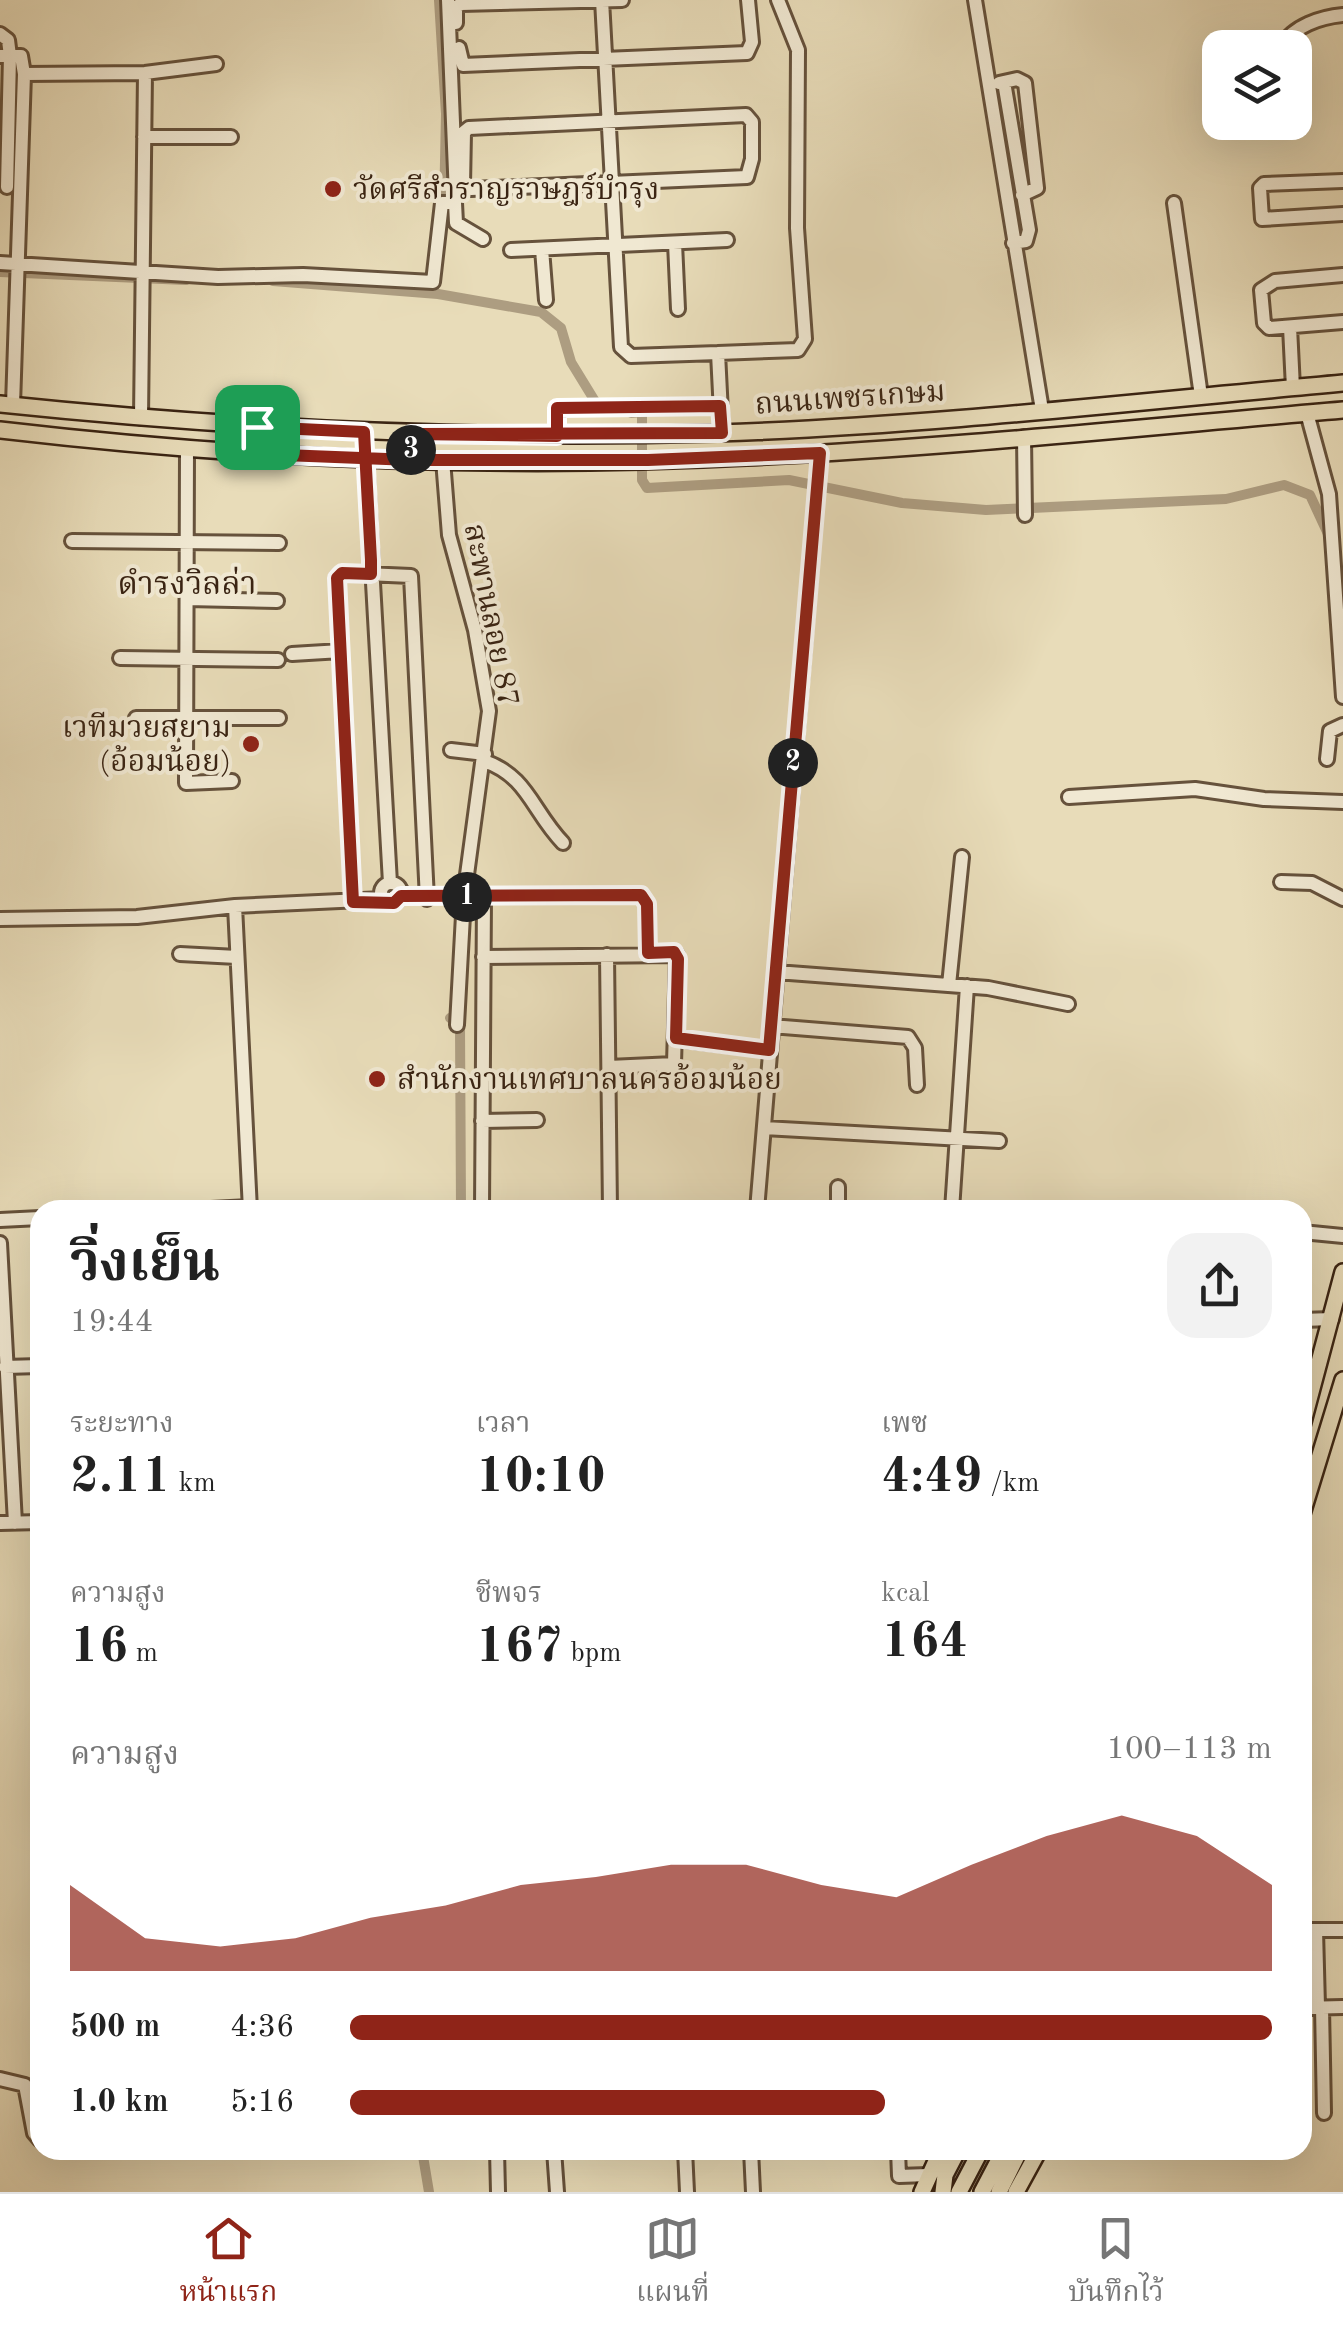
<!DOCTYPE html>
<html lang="th">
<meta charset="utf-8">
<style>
body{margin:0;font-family:"Old Standard TT","Noto Serif Thai",serif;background:#f2f2f2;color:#222;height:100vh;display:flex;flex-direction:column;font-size:38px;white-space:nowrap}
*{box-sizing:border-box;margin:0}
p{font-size:32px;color:#767676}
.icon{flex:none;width:55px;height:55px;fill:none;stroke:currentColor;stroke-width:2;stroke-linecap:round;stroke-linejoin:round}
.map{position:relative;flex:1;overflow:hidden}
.side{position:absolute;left:30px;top:1200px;width:1282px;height:960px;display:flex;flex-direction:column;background:#fff;border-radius:30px;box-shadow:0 10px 40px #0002}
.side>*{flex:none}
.fabs{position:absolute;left:1202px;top:30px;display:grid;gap:20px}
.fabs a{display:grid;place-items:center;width:110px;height:110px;border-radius:20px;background:#fff;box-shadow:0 10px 40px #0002;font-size:50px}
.pin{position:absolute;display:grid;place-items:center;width:85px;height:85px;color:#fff;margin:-42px;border-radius:20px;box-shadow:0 5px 15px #0006}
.km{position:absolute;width:50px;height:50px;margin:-25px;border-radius:50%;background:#222;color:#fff;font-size:28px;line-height:50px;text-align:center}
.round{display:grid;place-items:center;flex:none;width:105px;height:105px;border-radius:30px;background:#f2f2f2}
.headline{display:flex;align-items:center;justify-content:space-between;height:170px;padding:0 40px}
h1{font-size:55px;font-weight:700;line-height:75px}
.stats{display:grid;grid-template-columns:repeat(3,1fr);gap:15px;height:170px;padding:10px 40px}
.stats div{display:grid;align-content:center}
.stats b{font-size:50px;font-weight:700}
.stats small{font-size:28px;font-weight:400}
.stats p{font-size:28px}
.chart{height:280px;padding:20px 40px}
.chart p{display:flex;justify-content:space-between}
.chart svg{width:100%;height:180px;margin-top:10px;fill:#8f2418;opacity:.7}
ul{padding:0 40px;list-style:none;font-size:32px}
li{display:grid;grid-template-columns:160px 120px 1fr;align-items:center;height:75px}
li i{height:25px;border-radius:12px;background:#8f2418}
.dock{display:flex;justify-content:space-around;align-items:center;height:140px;border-top:2px solid #e0e0e0;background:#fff;font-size:28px;color:#767676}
.dock a{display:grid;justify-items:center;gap:5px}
.dock .on{color:#8f2418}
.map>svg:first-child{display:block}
</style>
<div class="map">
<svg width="1343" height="2192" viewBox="0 0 1343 2192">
<rect width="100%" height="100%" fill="#e8dcb9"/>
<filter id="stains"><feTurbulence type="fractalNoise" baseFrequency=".002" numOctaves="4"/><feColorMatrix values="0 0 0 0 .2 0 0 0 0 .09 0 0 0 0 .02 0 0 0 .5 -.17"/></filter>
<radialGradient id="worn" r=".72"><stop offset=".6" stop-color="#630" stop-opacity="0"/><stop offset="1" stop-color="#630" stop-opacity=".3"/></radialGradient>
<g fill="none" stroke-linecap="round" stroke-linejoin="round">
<path stroke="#ad9d81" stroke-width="10" d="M439 0 446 114 444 208
M0 272 186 280
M273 281 438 294 541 312 561 328 571 362 601 411
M631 413 642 412V480L647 488 789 480 902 503 986 510 1226 499 1284 485 1310 495 1328 534
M450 1018 460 1025 461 1210
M422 2150 429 2192"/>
<g stroke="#66523c" stroke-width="18">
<path id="minor" d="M602 0 621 347 631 356 718 353 722 433
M975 0 1042 410
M456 23V7L461 4 622 0
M0 34 8 40 10 56 7 187
M1282 46C1293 26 1321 17 1343 15
M459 48 463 65 747 53 752 42 748 0
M0 56H21L24 74 145 73 216 64
M1004 82 1029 230 1026 241 1013 243
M999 83 1017 79 1025 83 1037 188 1022 195
M746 115 752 122V159L747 177 471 189 463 185 464 132 469 128Z
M144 137H231
M1343 181 1264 184 1260 188 1262 219 1343 214
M455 203 456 223 483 239
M1174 203 1201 396
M675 243 678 309
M542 249 546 300
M511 250 727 240
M0 263 218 277 303 275 433 282 442 203H455L456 196 448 0
M1343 275 1275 281 1261 290 1264 323 1269 328 1343 322
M1290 327 1293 388
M718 353 798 350 805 339 797 228 798 50 778 0
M13 405 24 74
M1307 413 1329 494 1343 697
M141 418 145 73
M557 436V408L720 406
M1024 437 1025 515
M187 450 186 783 232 781
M366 459 390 883
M443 460 449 535 475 630 489 711 464 897 457 1025
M72 541 279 543
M187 599 277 601
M292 654 341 651
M120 658 278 660
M136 718H279
M451 750 485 754
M1327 759 1330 731 1343 725
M484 761C528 776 532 811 563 843
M1069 797 1195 789 1264 799 1343 802
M1281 882 1312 883 1343 899
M381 893a10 10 0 1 1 20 0a10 10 0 1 1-20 0Z
M401 896 641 895 647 904 648 953
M353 902 337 577 343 573 411 576 427 899
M235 906 250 1210
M0 919 137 917 235 906 383 899
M180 954 237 957
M607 955 610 1210
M483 957 677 955 674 1064 609 1067
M776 972 988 988 1068 1004
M949 985 962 857
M771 1026 908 1037 915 1048 917 1085
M677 1039 769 1050
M482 1121 537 1120
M764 1128 999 1141
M838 1187V1210
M191 1210 250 1207
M482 1210 484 896
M757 1210 820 453
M952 1210 967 986
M0 1220 40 1218
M1302 1232 1343 1236
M0 1243 15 1523
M1302 1320 1332 1319
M5 1367 40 1366
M0 1523 40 1522
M1302 1930H1343
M1316 1930 1318 2007
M1322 2007 1324 2113
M1302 2008 1343 2007
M0 2079 25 2085 34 2133 40 2140
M497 2150 498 2192
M554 2150 557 2192
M685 2150 687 2192
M751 2150 753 2192
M898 2150 899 2176 928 2175"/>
</g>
<g stroke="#3a2413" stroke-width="20">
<path id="major" d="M0 404C239 429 477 440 717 433 926 426 1135 402 1343 383
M0 430C248 459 498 470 747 457 946 448 1145 427 1343 410
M1302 1426 1343 1272
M1302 1514 1343 1380
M922 2192 941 2150
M943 2192 945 2175 958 2150
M959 2192 981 2150
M982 2192 1004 2150
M999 2192 1020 2150
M1016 2192 1039 2150"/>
</g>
<use href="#minor" stroke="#f0e8d2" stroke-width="12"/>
<use href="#major" stroke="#e8dcb9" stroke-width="15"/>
</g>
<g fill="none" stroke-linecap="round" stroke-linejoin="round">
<g stroke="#fff" stroke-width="20">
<path id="route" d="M257 427 364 432 371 560V574L342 573 337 578 353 902 394 903 401 896 641 895 647 904 648 953 674 952 678 959 676 1038 769 1050 820 453 648 460H412L411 434 722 433 720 406 557 408V436L411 434 412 460 258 454 257 427"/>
</g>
<use href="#route" stroke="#8f2418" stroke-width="12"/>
</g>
<g fill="#8f2418" stroke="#f0e8d2" stroke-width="4">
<circle cx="333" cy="189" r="10"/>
<circle cx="251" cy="744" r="10"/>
<circle cx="377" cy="1079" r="10"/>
</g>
<g text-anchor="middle" stroke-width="8" stroke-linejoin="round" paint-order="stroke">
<g font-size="30" fill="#3a2413" stroke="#f0e8d2" text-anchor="start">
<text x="353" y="199">วัดศรีสําราญราษฎร์บํารุง</text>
<text x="231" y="737" text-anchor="end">เวทีมวยสยาม<tspan x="231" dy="34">(อ้อมน้อย)</tspan></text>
<text x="397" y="1089">สำนักงานเทศบาลนครอ้อมน้อย</text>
</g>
<g font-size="30" fill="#3a2413" stroke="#f0e8d2">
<text transform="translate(850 397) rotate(-4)" y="10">ถนนเพชรเกษม</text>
<text transform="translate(492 615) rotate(79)" y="10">สะพานลอย 87</text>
</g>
<g font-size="32" fill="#3a2413" stroke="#f0e8d2">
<text x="187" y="594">ดำรงวิลล่า</text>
</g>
</g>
<rect width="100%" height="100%" filter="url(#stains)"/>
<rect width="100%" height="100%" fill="url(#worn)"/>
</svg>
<div class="fabs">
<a><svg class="icon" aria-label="layers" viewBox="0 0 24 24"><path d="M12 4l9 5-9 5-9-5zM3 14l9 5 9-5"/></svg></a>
</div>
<div class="pin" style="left:257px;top:427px;background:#1e9e55"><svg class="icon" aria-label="arrive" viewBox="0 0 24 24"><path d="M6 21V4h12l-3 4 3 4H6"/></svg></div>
<b class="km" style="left:467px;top:897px">1</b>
<b class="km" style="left:793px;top:763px">2</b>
<b class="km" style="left:411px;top:450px">3</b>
<section class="side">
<div class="headline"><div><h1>วิ่งเย็น</h1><p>19:44</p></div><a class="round"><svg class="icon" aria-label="share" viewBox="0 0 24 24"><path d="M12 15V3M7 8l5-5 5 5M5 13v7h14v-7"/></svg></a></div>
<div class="stats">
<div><p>ระยะทาง</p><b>2.11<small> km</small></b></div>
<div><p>เวลา</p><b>10:10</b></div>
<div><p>เพซ</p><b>4:49<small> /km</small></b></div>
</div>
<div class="stats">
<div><p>ความสูง</p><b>16<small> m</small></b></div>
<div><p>ชีพจร</p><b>167<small> bpm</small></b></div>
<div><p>kcal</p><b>164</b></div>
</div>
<div class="chart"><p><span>ความสูง</span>100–113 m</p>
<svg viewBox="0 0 160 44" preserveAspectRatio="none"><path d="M0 44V23L10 36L20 38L30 36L40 31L50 28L60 23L70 21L80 18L90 18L100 23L110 26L120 18L130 11L140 6L150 11L160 23V44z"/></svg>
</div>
<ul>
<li><b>500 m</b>4:36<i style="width:100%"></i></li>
<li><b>1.0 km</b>5:16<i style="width:58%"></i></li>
</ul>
</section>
</div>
<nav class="dock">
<a class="on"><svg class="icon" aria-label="home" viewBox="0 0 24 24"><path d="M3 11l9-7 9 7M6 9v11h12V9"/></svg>หน้าแรก</a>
<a><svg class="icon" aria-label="map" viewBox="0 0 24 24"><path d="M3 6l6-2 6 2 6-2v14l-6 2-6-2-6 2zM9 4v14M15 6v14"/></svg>แผนที่</a>
<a><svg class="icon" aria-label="saved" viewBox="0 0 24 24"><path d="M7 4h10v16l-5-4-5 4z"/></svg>บันทึกไว้</a>
</nav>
